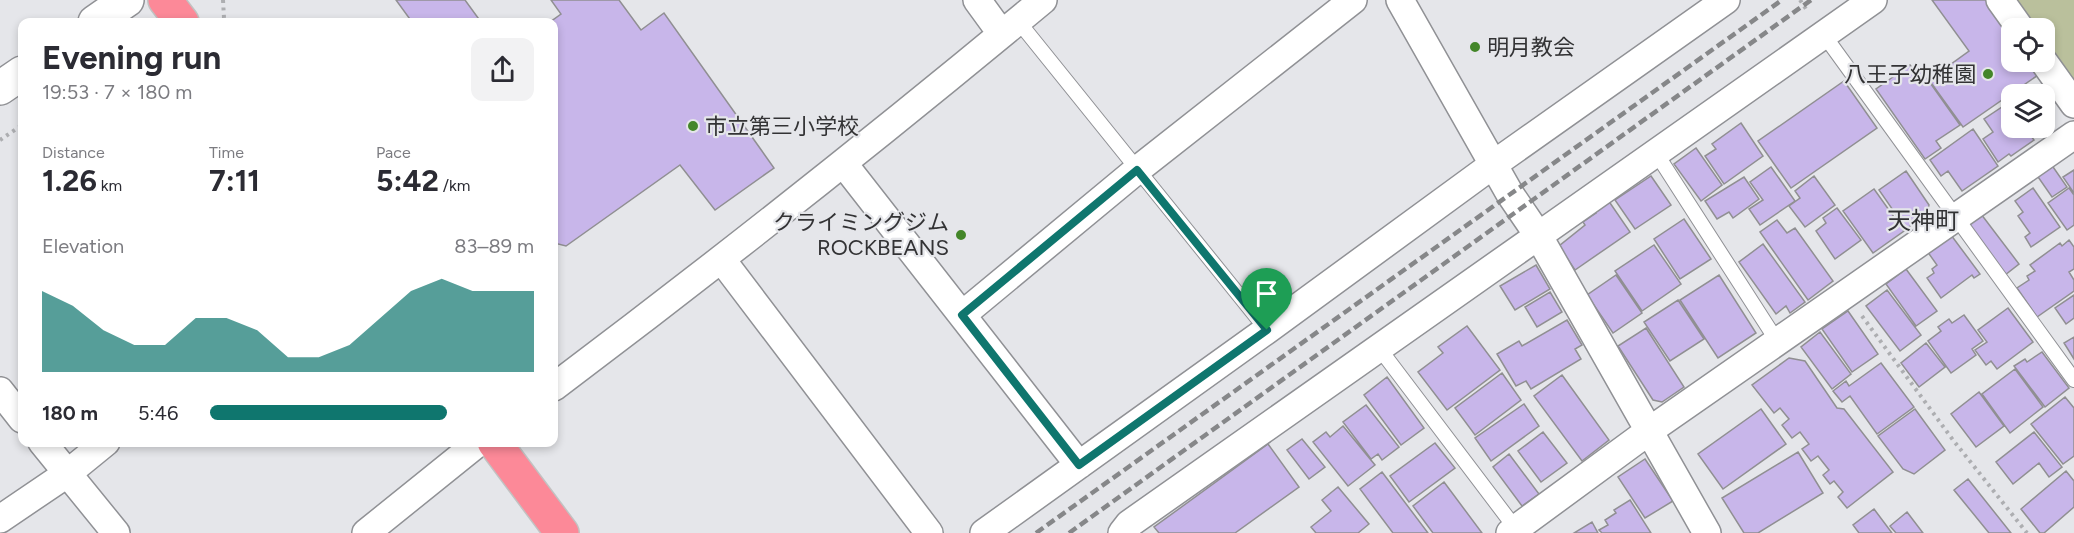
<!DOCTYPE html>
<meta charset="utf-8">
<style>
body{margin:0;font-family:Figtree,"Noto Sans JP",sans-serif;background:#f2f2f3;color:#2b2b33;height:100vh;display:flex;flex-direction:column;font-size:22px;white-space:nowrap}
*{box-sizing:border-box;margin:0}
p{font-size:20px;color:#7c7c81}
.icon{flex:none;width:33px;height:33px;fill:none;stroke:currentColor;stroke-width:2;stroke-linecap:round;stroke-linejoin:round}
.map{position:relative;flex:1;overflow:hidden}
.side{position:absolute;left:18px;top:18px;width:540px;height:429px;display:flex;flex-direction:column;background:#fff;border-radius:12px;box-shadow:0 3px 9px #0003}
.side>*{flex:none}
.fabs{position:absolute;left:2001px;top:18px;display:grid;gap:12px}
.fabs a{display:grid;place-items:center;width:54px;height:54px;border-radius:12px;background:#fff;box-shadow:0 3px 9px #0003;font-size:30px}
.pin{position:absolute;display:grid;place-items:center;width:51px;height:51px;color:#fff;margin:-62px -26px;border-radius:50% 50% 50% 0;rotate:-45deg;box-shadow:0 0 6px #0007}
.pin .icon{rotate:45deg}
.round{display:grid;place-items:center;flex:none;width:63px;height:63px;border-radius:12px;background:#f2f2f3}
.head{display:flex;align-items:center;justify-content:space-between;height:102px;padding:0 24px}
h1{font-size:33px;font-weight:700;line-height:45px}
.figures{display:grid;grid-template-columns:repeat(3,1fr);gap:9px;height:102px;padding:6px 24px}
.figures div{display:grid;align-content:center}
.figures b{font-size:30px;font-weight:700}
.figures small{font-size:16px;font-weight:400}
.figures p{font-size:16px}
.chart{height:168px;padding:12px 24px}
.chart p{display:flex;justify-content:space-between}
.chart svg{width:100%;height:108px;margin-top:6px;fill:#0f766e;opacity:.7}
ul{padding:0 24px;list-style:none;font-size:20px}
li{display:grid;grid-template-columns:96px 72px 1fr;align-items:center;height:45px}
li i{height:15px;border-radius:8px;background:#0f766e}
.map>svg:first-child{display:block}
</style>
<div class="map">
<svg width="2074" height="533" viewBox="0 0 2074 533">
<rect width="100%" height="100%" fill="#e5e6ea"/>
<path fill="#bac09c" d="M2015 0H2074V85L2045 42 2044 28H2035Z"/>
<path fill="#c8b6ea" stroke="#908f92" stroke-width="1.5" d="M396 0H465L481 22H412Z
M551 0H619L641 30 664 13 774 168 715 210 680 165 566 246 554 243V22H550L561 14Z
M1932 0H1989L2012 32V62H2033L2041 73 1963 127 1929 80 1969 51Z
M1910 65 1916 73 1921 70 1960 125 1936 141 1941 148 1925 159 1876 89Z
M1844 81 1877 128 1791 188 1758 141Z
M2008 103 2012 108V128H2025L2034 140 2011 156 2009 154 1998 162 1983 139 1993 132 1984 119Z
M1741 123 1763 156 1724 184 1705 156 1716 149 1712 144Z
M1973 129 1998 166 1962 191 1948 171 1941 176 1930 160Z
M1696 148 1722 185 1701 201 1674 164Z
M2051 164 2067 187 2052 197 2036 174Z
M1771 167 1795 201 1760 225 1749 209 1763 200 1750 182Z
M2074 170V193L2063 177Z
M1906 171 1929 205 1927 214 1906 229 1879 190Z
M1651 176 1671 205 1635 229 1615 200Z
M1814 176 1835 205 1805 227 1789 206 1800 198 1795 191Z
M1744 177 1759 199 1733 218 1729 212 1717 219 1705 201Z
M2033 188 2060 227 2031 247 2025 237 2030 233 2018 216 2023 212 2015 201Z
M2069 188 2074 195V225L2067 230 2048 203Z
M1874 189 1904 231 1873 253 1843 211Z
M1608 200 1630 232 1575 270 1559 246 1585 225 1583 222 1596 213 1594 210Z
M1837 208 1861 240 1835 259 1816 231 1826 223 1823 218Z
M1981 214 2019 264 2005 275 1966 225Z
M1684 219 1711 259 1680 279 1654 239Z
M1777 220 1787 233 1795 228 1833 281 1808 300 1760 232Z
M1951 235 1980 274 1974 278 1972 275 1941 298 1927 278 1934 273 1932 269 1937 265 1927 251Z
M2069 240 2074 247V269L2069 272 2074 280V291L2037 317 2017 288 2029 280 2027 276 2035 271 2030 265 2060 243 2062 246Z
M1763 244 1805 302 1790 313 1786 306 1776 314 1739 262Z
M1654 245 1681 284 1642 311 1615 271Z
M1536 265 1550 289 1515 310 1500 286Z
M1906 269 1937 311 1916 326 1886 284Z
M1616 275 1642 313 1613 333 1587 295Z
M1719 275 1756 333 1718 358 1680 300Z
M1887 290 1921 335 1900 351 1866 306Z
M1550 292 1562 312 1537 327 1525 307Z
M2074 295V318L2066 324 2055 308Z
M1678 300 1704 339 1670 361 1644 322Z
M2008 308 2033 342 1997 369 1991 361 1986 365 1975 350 1987 342 1978 330Z
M1848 311 1878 354 1852 372 1822 329Z
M1964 315 1983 341 1972 349 1976 355 1951 373 1928 341 1941 331 1938 327 1949 319 1952 323Z
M1567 320 1582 345 1575 349 1581 359 1531 389 1526 381 1516 386 1497 354 1519 341 1522 346Z
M1467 326 1500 370 1447 410 1418 372 1443 353 1438 347Z
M1646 328 1684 387 1662 402 1653 400 1618 346Z
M1820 332 1851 374 1832 389 1801 347Z
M2074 337V359L2064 343Z
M1926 343 1945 367 1919 387 1901 363Z
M2042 352 2069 388 2045 407 2014 366 2025 359 2027 362Z
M1789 358 1805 361 1837 408 1844 409 1893 472 1847 508 1838 497 1843 492 1834 481 1830 484 1823 475 1829 470 1818 456 1811 461 1802 449 1809 444 1800 432 1792 438 1782 425 1789 419 1780 408 1774 413 1752 385Z
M1881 363 1914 407 1877 434 1850 396 1842 402 1833 391 1846 381 1849 386Z
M2015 369 2043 407 2010 433 1982 394Z
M1502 373 1521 400 1475 435 1455 408Z
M1562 375 1609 440 1582 461 1534 396Z
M1387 377 1424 428 1401 445 1364 395Z
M1979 392 2004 426 1976 447 1951 414Z
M2065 397 2074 408V456L2063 464 2031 424Z
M1524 404 1539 426 1491 461 1475 438Z
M1366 405 1399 447 1382 460 1378 454 1371 459 1343 422Z
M1761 409 1786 444 1723 489 1698 454Z
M1915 409 1945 450 1914 474 1903 469 1878 436Z
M1343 426 1375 465 1348 486 1313 442 1326 432 1330 437Z
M1543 432 1567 463 1541 482 1518 451Z
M2034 432 2062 467 2049 477 2039 463 2013 484 1996 462Z
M1302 439 1325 467 1309 479 1287 450Z
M1435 443 1455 468 1409 502 1390 476Z
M1268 444 1299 487 1235 533H1159L1154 527Z
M1798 452 1823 493 1758 533H1744L1722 498Z
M1509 454 1539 494 1522 506 1493 467Z
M1645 459 1673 501 1645 518 1618 477Z
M2066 471 2074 481V507L2044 533H2040L2021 509Z
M1382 472 1428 533H1393L1360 489Z
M1968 479 2011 533H1989L1954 490Z
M1444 482 1482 533H1433L1413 506Z
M1338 487 1369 524 1358 533H1316L1311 527 1331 511 1322 500Z
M1630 500 1651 533H1602L1599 530 1608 525 1605 520 1616 513 1614 510Z
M1874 509 1892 533H1859L1853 525Z
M1907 512 1923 533H1896L1890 526Z
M1592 522 1598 533H1574Z"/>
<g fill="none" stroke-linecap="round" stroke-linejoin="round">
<g stroke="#909195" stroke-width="16">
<path id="lane" d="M1018 21 1267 330
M1824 35 2074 380
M1656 153 1777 341
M1379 348 1516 529"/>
</g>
<g stroke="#909195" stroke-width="30">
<path id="street" d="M977 0 1001 33
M1400 0 1510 194 1538 235 1707 533
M2000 0 2020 28
M2044 62 2074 104
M843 163 1079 465
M722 260 929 533
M962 315 1137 170 1353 0
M554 387C720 262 883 133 1043 0
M0 391 22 419
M42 442 116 533
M0 519 68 473 106 442
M366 533 479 442
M984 533 1267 330 1494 164 1726 0
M1122 533 1129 524 1873 0
M1510 533 1649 431 2074 135"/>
</g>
<g stroke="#909195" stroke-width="36">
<path id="secondary" d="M95 22 127 0
M0 88 22 73"/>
</g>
<g stroke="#c2c2c2" stroke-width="36">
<path id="highway" d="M165 0 182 22
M494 442 562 533"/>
</g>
<path stroke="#adaeb1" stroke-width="4" stroke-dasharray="3 4.5" stroke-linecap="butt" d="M223 0 224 18
M1800 0 1808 12
M0 140 22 125
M1862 316 1953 440 2027 533"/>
<use href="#lane" stroke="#fff" stroke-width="14"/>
<use href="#street" stroke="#fff" stroke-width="27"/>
<use href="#secondary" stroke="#fff" stroke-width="33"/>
<use href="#highway" stroke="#fc8998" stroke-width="33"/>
<path stroke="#868789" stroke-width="4.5" stroke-dasharray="9 4.5" stroke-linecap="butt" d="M1036 533 1782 0
M1069 533 1811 0"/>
</g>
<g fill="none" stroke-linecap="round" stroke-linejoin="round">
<g stroke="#fff" stroke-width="12">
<path id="route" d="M1137 170 1267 330 1079 465 962 315Z"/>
</g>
<use href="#route" stroke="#0f766e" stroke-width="8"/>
</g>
<g fill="#438629" stroke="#e5e6ea" stroke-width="2">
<circle cx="1475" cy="47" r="6"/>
<circle cx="1988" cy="74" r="6"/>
<circle cx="693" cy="126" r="6"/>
<circle cx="961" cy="235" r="6"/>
</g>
<g text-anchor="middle" stroke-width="4.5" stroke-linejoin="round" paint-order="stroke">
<g font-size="22" fill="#333335" stroke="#e5e6ea" text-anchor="start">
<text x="1487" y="55">明月教会</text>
<text x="1976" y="82" text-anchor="end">八王子幼稚園</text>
<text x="705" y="134">市立第三小学校</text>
<text x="949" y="230" text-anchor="end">クライミングジム<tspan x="949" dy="25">ROCKBEANS</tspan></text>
</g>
<g font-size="24" fill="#333335" stroke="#e5e6ea">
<text x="1923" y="229">天神町</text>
</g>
</g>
</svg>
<div class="fabs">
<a><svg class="icon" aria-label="locate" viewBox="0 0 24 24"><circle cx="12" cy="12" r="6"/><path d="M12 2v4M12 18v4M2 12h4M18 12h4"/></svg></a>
<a><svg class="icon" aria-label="layers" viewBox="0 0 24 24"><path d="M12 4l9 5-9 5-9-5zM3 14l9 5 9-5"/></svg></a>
</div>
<div class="pin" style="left:1267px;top:330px;background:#1e9e55"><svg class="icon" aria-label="arrive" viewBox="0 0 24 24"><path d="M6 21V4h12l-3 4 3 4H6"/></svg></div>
<section class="side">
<div class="head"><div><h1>Evening run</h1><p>19:53 · 7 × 180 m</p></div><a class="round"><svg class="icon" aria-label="share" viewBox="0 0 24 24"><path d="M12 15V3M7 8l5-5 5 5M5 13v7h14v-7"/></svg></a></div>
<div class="figures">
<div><p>Distance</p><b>1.26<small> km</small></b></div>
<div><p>Time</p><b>7:11</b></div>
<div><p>Pace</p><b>5:42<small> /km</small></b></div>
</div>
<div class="chart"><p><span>Elevation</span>83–89 m</p>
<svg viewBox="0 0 160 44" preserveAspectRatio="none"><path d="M0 44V11L10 17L20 27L30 33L40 33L50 22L60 22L70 27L80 38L90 38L100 33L110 22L120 11L130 6L140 11L150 11L160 11V44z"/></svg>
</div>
<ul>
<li><b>180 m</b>5:46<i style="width:73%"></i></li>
</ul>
</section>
</div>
